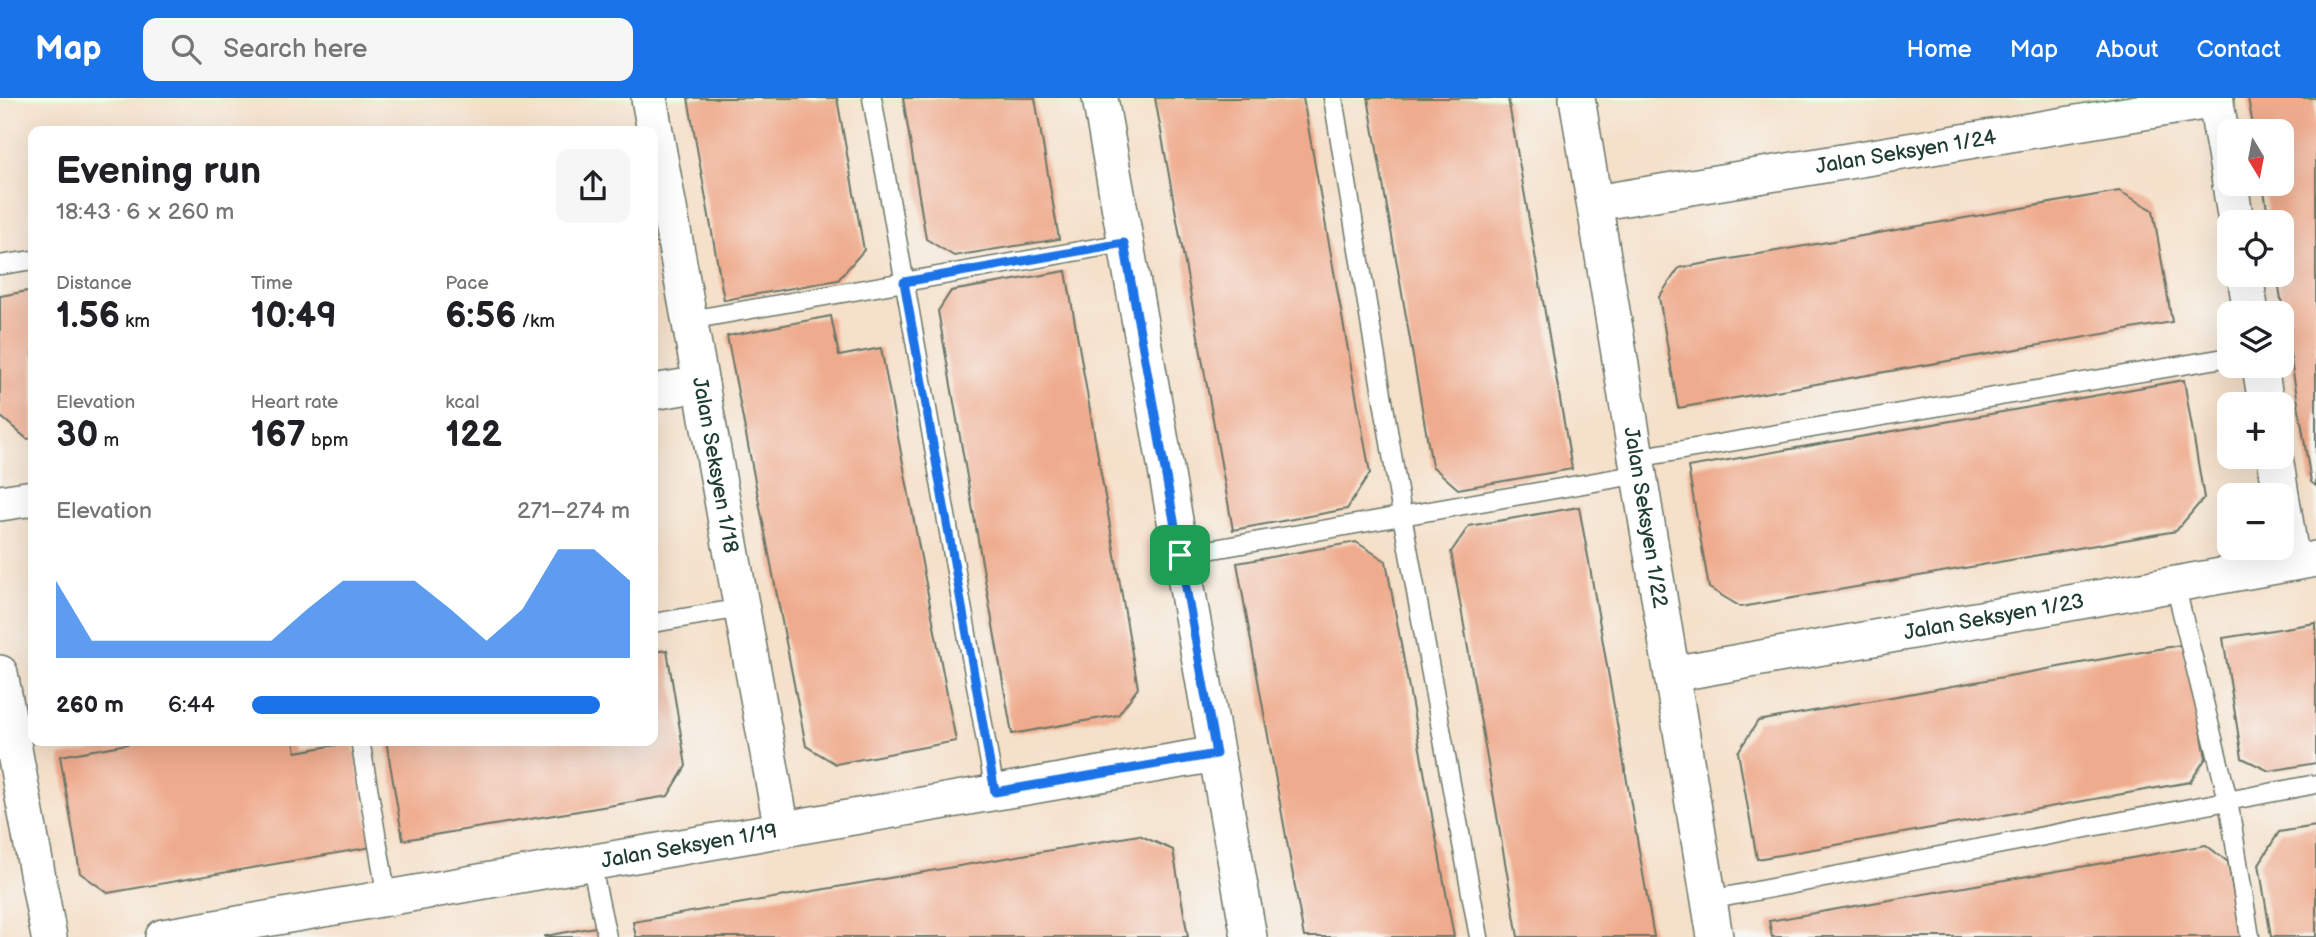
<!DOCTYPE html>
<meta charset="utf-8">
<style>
body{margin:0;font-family:"Balsamiq Sans",sans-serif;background:#f6f6f6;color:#202124;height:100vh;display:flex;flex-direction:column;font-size:26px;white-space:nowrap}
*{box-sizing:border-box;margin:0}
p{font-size:23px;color:#757577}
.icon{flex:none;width:38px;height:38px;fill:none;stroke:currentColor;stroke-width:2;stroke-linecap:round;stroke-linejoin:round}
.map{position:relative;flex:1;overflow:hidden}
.sheet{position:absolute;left:28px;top:28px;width:630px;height:620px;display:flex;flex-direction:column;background:#fff;border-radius:14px;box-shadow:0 7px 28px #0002}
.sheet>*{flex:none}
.needle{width:46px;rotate:170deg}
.buttons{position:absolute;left:2217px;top:21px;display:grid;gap:14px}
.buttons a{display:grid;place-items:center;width:77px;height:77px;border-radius:14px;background:#fff;box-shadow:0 7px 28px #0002;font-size:35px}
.pin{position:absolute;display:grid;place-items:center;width:60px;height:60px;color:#fff;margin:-30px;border-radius:14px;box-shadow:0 4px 10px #0006}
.round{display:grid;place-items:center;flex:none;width:74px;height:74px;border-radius:14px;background:#f6f6f6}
.summary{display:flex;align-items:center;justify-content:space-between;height:119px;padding:0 28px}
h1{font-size:38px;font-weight:700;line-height:52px}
.stats{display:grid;grid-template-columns:repeat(3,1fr);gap:10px;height:119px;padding:7px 28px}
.stats div{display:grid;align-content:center}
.stats b{font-size:35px;font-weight:700}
.stats small{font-size:19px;font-weight:400}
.stats p{font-size:19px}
.chart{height:196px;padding:14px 28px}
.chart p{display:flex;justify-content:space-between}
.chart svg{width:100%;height:126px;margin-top:7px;fill:#1a73e8;opacity:.7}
ul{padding:0 28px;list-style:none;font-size:23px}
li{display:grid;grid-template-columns:112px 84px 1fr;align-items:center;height:52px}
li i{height:18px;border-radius:9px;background:#1a73e8}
header{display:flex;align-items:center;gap:42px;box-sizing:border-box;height:98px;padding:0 35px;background:#1a73e8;color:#fff}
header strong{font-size:33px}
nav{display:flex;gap:38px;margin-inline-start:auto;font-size:24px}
.search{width:490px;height:63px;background:#f6f6f6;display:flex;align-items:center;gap:18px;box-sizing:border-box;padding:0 24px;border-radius:14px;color:#757577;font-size:26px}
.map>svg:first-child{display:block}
</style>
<header>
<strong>Map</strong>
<div class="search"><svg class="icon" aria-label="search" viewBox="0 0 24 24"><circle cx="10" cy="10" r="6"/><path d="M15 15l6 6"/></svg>Search here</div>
<nav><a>Home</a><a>Map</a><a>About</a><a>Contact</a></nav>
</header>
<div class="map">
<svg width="2316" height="839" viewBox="0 0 2316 839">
<rect width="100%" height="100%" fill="#f6f6f2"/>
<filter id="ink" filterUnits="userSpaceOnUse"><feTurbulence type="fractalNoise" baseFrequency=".0143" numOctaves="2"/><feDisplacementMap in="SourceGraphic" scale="14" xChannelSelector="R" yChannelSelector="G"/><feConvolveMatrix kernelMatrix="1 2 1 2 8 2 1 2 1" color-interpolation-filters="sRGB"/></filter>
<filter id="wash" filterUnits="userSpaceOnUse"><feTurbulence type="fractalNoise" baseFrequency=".00686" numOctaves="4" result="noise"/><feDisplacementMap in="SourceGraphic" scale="28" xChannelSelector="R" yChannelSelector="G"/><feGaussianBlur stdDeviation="1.57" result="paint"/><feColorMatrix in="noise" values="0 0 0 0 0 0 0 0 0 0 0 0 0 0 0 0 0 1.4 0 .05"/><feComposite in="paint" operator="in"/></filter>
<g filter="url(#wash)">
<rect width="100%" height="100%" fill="#f5e0c9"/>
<g id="blocks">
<path fill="#efab8d" d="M688 0H837L864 152 838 182 724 202Z
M903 0H1035L1059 141 954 158 926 141Z
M1155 0H1303L1370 375 1347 411 1233 432Z
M1368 0H1508L1572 371 1458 391 1432 368Z
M2248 0H2316V388L2311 384 2277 177H2282V124H2269L2263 86H2282V33H2254Z
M2119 93 2153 112 2172 224 1678 310 1659 199 1679 170Z
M1066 173 1138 590 1118 617 1012 636 938 213 951 193Z
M33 192V340L27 341 0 318V198Z
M831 218 839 258 881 250 956 643 836 666 806 648 727 238Z
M2184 282 2204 400 2176 433 1741 509 1709 490 1688 369Z
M1579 409 1589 464 1654 839H1518L1457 487 1451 454 1469 428Z
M1356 444 1386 463 1454 839H1304L1237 465Z
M2316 525V665L2269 673 2242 660 2223 540Z
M2186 546 2206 660 2190 684 1757 761 1738 654 1758 623Z
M667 552 686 668 668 698 403 742 386 642H653V554Z
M150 642H294L296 654 353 644 372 749 108 795 80 775 60 658Z
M2316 728V839H2271L2259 766 2279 734Z
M1139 737 1173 752 1188 839H636L633 824Z
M2206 747 2228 764 2241 839H1772L1769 823Z
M601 828 603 839H545V838Z"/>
</g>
</g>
<g filter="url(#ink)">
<use href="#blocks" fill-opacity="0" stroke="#6a7668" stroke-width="2"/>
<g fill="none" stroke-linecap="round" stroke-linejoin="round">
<g stroke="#6a7668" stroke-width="21">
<path id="service" d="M872 0 995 694
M1333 0 1402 417 1479 839
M0 167 33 162
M690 222 1124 145
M1636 360 2230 259
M1180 457 1640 376
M2175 486 2228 702 2250 839
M653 525 742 510
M360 642 387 800
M591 765 607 839
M1709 802 2316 686"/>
</g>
<g stroke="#6a7668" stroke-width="38">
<g id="minor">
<path id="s1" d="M649 0 782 732"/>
<path d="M1100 0 1249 839"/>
<path id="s2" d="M1577 0 1715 839"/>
<path d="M2215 0 2230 84"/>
<path d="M2230 86 2236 124"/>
<path id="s3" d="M1595 105 2216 2"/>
<path d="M2245 177 2251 215"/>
<path d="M2260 268 2266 306"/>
<path d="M653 294 701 286"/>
<path d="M2275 359 2281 397"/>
<path d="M2282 402 2292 465"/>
<path d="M0 405 33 400"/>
<path d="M0 575 49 839"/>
<path id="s4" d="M1672 576 2316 461"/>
<path id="s5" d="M163 839 1216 656"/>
</g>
</g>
<use href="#service" stroke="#fff" stroke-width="18"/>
<use href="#minor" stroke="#fff" stroke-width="35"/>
</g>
</g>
<g fill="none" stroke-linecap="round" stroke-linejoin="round" filter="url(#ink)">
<g stroke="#fff" stroke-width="14">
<path id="route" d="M1124 145 1216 656 995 694 904 184Z"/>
</g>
<use href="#route" stroke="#1a73e8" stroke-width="9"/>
</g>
<g text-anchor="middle" stroke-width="6" stroke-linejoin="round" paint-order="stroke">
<g font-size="21" fill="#1f3d34" stroke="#f6f6f2">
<text dy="7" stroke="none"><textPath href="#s3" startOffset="315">Jalan Seksyen 1/24</textPath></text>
<text dy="7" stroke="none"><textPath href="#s1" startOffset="373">Jalan Seksyen 1/18</textPath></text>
<text dy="7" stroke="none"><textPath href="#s2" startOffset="425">Jalan Seksyen 1/22</textPath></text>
<text dy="7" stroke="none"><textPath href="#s4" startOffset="327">Jalan Seksyen 1/23</textPath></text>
<text dy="7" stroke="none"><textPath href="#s5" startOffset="534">Jalan Seksyen 1/19</textPath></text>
</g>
</g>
</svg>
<div class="buttons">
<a><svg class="needle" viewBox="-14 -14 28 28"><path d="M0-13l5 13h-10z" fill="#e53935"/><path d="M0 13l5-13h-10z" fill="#757577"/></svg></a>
<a><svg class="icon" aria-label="locate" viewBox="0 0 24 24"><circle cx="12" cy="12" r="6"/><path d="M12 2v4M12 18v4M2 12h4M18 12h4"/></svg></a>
<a><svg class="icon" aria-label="layers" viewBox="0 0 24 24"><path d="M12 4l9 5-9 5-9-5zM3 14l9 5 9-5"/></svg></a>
<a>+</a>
<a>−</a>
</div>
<div class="pin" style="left:1180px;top:457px;background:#1e9e55"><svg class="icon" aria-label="arrive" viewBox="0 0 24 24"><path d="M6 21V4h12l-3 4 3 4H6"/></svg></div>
<section class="sheet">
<div class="summary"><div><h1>Evening run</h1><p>18:43 · 6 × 260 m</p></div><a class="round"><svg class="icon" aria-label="share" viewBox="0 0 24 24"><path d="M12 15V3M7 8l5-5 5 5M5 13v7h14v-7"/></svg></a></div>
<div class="stats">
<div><p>Distance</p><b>1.56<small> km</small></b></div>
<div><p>Time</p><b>10:49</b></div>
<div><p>Pace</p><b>6:56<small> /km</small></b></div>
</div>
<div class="stats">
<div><p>Elevation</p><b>30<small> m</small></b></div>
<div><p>Heart rate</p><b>167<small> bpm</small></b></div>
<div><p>kcal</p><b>122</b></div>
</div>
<div class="chart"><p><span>Elevation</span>271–274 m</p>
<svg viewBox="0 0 160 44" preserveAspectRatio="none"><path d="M0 44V17L10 38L20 38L30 38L40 38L50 38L60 38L70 27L80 17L90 17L100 17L110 27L120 38L130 27L140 6L150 6L160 17V44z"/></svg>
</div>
<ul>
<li><b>260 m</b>6:44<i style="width:92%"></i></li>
</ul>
</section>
</div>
